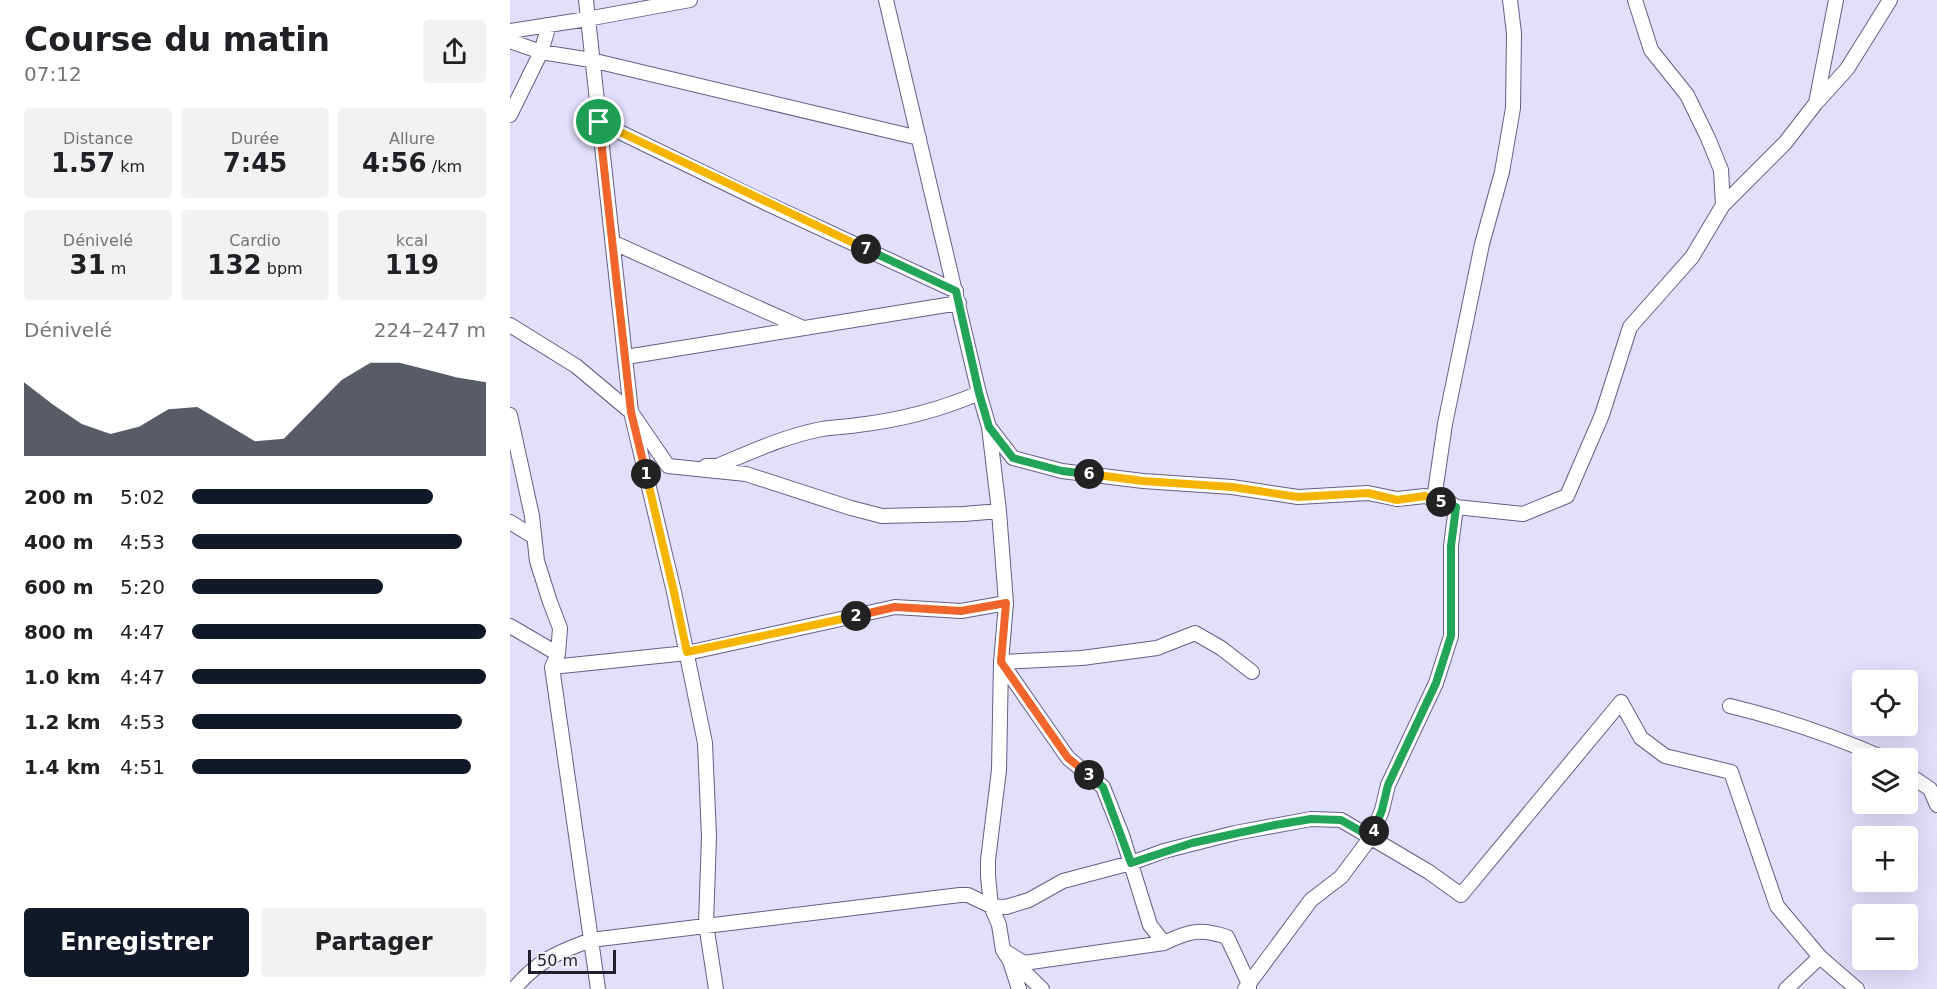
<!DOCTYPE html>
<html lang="fr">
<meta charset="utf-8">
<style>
body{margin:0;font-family:"DejaVu Sans",sans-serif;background:#f2f2f2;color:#202124;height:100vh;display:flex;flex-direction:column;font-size:22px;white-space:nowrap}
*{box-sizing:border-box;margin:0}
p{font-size:20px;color:#757577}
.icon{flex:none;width:33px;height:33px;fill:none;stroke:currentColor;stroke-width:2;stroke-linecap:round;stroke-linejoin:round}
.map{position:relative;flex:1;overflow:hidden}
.details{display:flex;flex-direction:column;background:#fff;width:510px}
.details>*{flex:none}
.tools{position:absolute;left:1342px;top:670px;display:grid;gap:12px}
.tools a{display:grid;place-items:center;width:66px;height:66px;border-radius:6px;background:#fff;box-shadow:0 6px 24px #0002;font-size:30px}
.scale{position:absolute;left:18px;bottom:15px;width:88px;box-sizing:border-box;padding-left:6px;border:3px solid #211f2f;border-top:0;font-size:16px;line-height:21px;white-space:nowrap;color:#211f2f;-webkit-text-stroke:4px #efeef7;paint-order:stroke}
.pin{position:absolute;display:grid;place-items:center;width:51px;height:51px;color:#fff;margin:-26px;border:3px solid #fff;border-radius:50%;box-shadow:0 2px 6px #0007}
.km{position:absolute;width:30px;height:30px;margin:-15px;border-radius:50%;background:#222;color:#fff;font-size:16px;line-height:30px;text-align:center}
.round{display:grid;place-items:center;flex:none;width:63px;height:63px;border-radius:6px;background:#f2f2f2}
.summary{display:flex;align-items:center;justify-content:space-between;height:102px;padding:0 24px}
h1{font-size:33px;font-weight:600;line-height:45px}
.stats{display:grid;grid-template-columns:repeat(3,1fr);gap:9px;height:102px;padding:6px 24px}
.stats div{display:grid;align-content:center;border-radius:6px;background:#f2f2f2;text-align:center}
.stats b{font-size:26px;font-weight:600}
.stats small{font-size:16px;font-weight:400}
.stats p{font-size:16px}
.chart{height:168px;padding:12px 24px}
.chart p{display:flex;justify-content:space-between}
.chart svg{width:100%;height:108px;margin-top:6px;fill:#111827;opacity:.7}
.primary-button{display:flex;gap:12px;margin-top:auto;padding:12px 24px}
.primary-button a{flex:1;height:69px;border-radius:6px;background:#111827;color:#fff;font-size:24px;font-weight:600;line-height:69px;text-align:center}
.primary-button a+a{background:#f2f2f2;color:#202124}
ul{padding:0 24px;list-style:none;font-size:20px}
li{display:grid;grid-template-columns:96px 72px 1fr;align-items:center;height:45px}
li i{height:15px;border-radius:8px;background:#111827}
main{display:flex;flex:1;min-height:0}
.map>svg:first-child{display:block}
</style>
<main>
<section class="details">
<div class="summary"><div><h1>Course du matin</h1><p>07:12</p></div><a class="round"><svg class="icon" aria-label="share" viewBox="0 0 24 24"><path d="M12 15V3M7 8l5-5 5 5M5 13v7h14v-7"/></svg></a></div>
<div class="stats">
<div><p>Distance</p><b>1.57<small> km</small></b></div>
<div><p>Durée</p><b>7:45</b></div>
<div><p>Allure</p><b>4:56<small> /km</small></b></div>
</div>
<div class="stats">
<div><p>Dénivelé</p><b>31<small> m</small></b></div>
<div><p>Cardio</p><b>132<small> bpm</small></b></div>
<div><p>kcal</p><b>119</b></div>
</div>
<div class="chart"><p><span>Dénivelé</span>224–247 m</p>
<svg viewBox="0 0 160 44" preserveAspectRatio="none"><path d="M0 44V14L10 23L20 31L30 35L40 32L50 25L60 24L70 31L80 38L90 37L100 25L110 13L120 6L130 6L140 9L150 12L160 14V44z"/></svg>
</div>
<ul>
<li><b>200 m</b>5:02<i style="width:82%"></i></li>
<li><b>400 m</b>4:53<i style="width:92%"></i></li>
<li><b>600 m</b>5:20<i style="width:65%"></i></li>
<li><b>800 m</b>4:47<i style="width:100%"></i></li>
<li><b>1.0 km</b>4:47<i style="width:100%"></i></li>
<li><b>1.2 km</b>4:53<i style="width:92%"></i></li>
<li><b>1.4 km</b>4:51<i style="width:95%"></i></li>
</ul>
<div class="primary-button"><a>Enregistrer</a><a>Partager</a></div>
</section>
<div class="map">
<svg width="1427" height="989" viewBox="0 0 1427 989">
<rect width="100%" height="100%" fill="#e1dffa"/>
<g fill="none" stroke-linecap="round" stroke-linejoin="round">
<g stroke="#645f85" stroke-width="16">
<path id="minor" d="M76 0 121 412 164 592 195 743 199 837 196 924 206 989
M376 0 469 393 479 427 489 511 496 603 491 662 489 770 478 860V876L481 906 489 925 493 950 500 961 509 989
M0 31 77 19 180 0
M0 41 31 52 81 60 409 138
M1308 101 1337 69 1380 0
M0 115 31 52 39 25
M89 122 258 204 446 291
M1213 205 1275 143 1306 103 1326 0
M104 243 293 328
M0 325 66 366 121 412 158 466 236 474 341 508 372 516 454 514 489 511
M116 357 449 303
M0 415 22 516 27 561 40 602 50 628 48 654
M479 427 503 458 552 471 633 481 722 487 788 497 858 493 887 499 915 496 946 507 1013 514 1057 496 1092 415 1120 327 1182 257 1213 205 1211 170 1198 138 1177 95 1141 50 1125 0
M196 466H207C241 452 275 436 312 429 324 427 336 427 348 425 390 420 430 410 469 393
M0 522 24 537
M0 626 48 654 42 667 88 989
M491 662 558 758 593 787 612 835 640 925 654 943C679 931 690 928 717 937L739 984V989
M491 662 572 658 647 648 685 633 711 648 742 672
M42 667 177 653 385 607 451 611 496 603
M1220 706C1274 719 1326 737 1376 759
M1398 774 1420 789 1427 805
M493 950 514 963 654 943
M501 959 532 989
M4 989C27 961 48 952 81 940L450 895H458L481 906 496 907 519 900 553 881 621 863 654 851 725 833 801 819 831 820 919 872 951 895 1111 702 1131 738 1155 756 1221 772 1267 906 1310 957 1347 989
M735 989 801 900 831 877 861 837 872 810 878 785 926 683 941 636V546L946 507 925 492 935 424 972 244 992 172 1003 108 1004 33 1000 0
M1276 989 1310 957"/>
</g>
<use href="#minor" stroke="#fff" stroke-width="14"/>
</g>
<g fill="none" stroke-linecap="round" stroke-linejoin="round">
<g stroke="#fff" stroke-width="12">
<path id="split-1" d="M89 122 121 412 136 474"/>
</g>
<g stroke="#fff" stroke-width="12">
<path id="split-2" d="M136 474 164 592 177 652 346 616"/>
</g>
<g stroke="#fff" stroke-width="12">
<path id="split-3" d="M346 616 385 607 451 611 496 603 491 662 558 758 579 775"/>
</g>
<g stroke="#fff" stroke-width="12">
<path id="split-4" d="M579 775 593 787 621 863 682 843 765 825 801 819 831 820 861 837 864 831"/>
</g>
<g stroke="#fff" stroke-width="12">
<path id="split-5" d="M864 831 872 810 878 785 926 683 941 636V546L946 507 931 502"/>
</g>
<g stroke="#fff" stroke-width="12">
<path id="split-6" d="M579 474 633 481 722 487 788 497 858 493 887 500 915 496 931 502"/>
</g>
<g stroke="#fff" stroke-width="12">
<path id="split-7" d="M356 249 446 291 469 393 479 427 503 458 552 471 579 474"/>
</g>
<g stroke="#fff" stroke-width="12">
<path id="split-8" d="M89 122 356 249"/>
</g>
<use href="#split-1" stroke="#f0652b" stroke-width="8"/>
<use href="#split-2" stroke="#f5b400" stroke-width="8"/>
<use href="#split-3" stroke="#f0652b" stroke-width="8"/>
<use href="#split-4" stroke="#22a559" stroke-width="8"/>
<use href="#split-5" stroke="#22a559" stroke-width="8"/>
<use href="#split-6" stroke="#f5b400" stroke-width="8"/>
<use href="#split-7" stroke="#22a559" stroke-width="8"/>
<use href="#split-8" stroke="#f5b400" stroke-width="8"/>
</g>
</svg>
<div class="tools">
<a><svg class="icon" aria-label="locate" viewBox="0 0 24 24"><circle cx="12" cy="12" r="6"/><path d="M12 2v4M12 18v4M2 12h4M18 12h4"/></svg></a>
<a><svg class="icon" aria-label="layers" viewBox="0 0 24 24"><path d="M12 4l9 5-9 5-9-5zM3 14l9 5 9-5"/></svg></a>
<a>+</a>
<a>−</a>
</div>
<div class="scale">50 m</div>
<div class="pin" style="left:89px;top:122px;background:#1e9e55"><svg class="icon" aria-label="arrive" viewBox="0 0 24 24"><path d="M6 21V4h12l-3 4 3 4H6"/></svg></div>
<b class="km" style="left:136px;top:474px">1</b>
<b class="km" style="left:346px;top:616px">2</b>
<b class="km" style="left:579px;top:775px">3</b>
<b class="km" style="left:864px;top:831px">4</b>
<b class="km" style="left:931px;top:502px">5</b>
<b class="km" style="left:579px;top:474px">6</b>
<b class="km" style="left:356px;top:249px">7</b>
</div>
</main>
